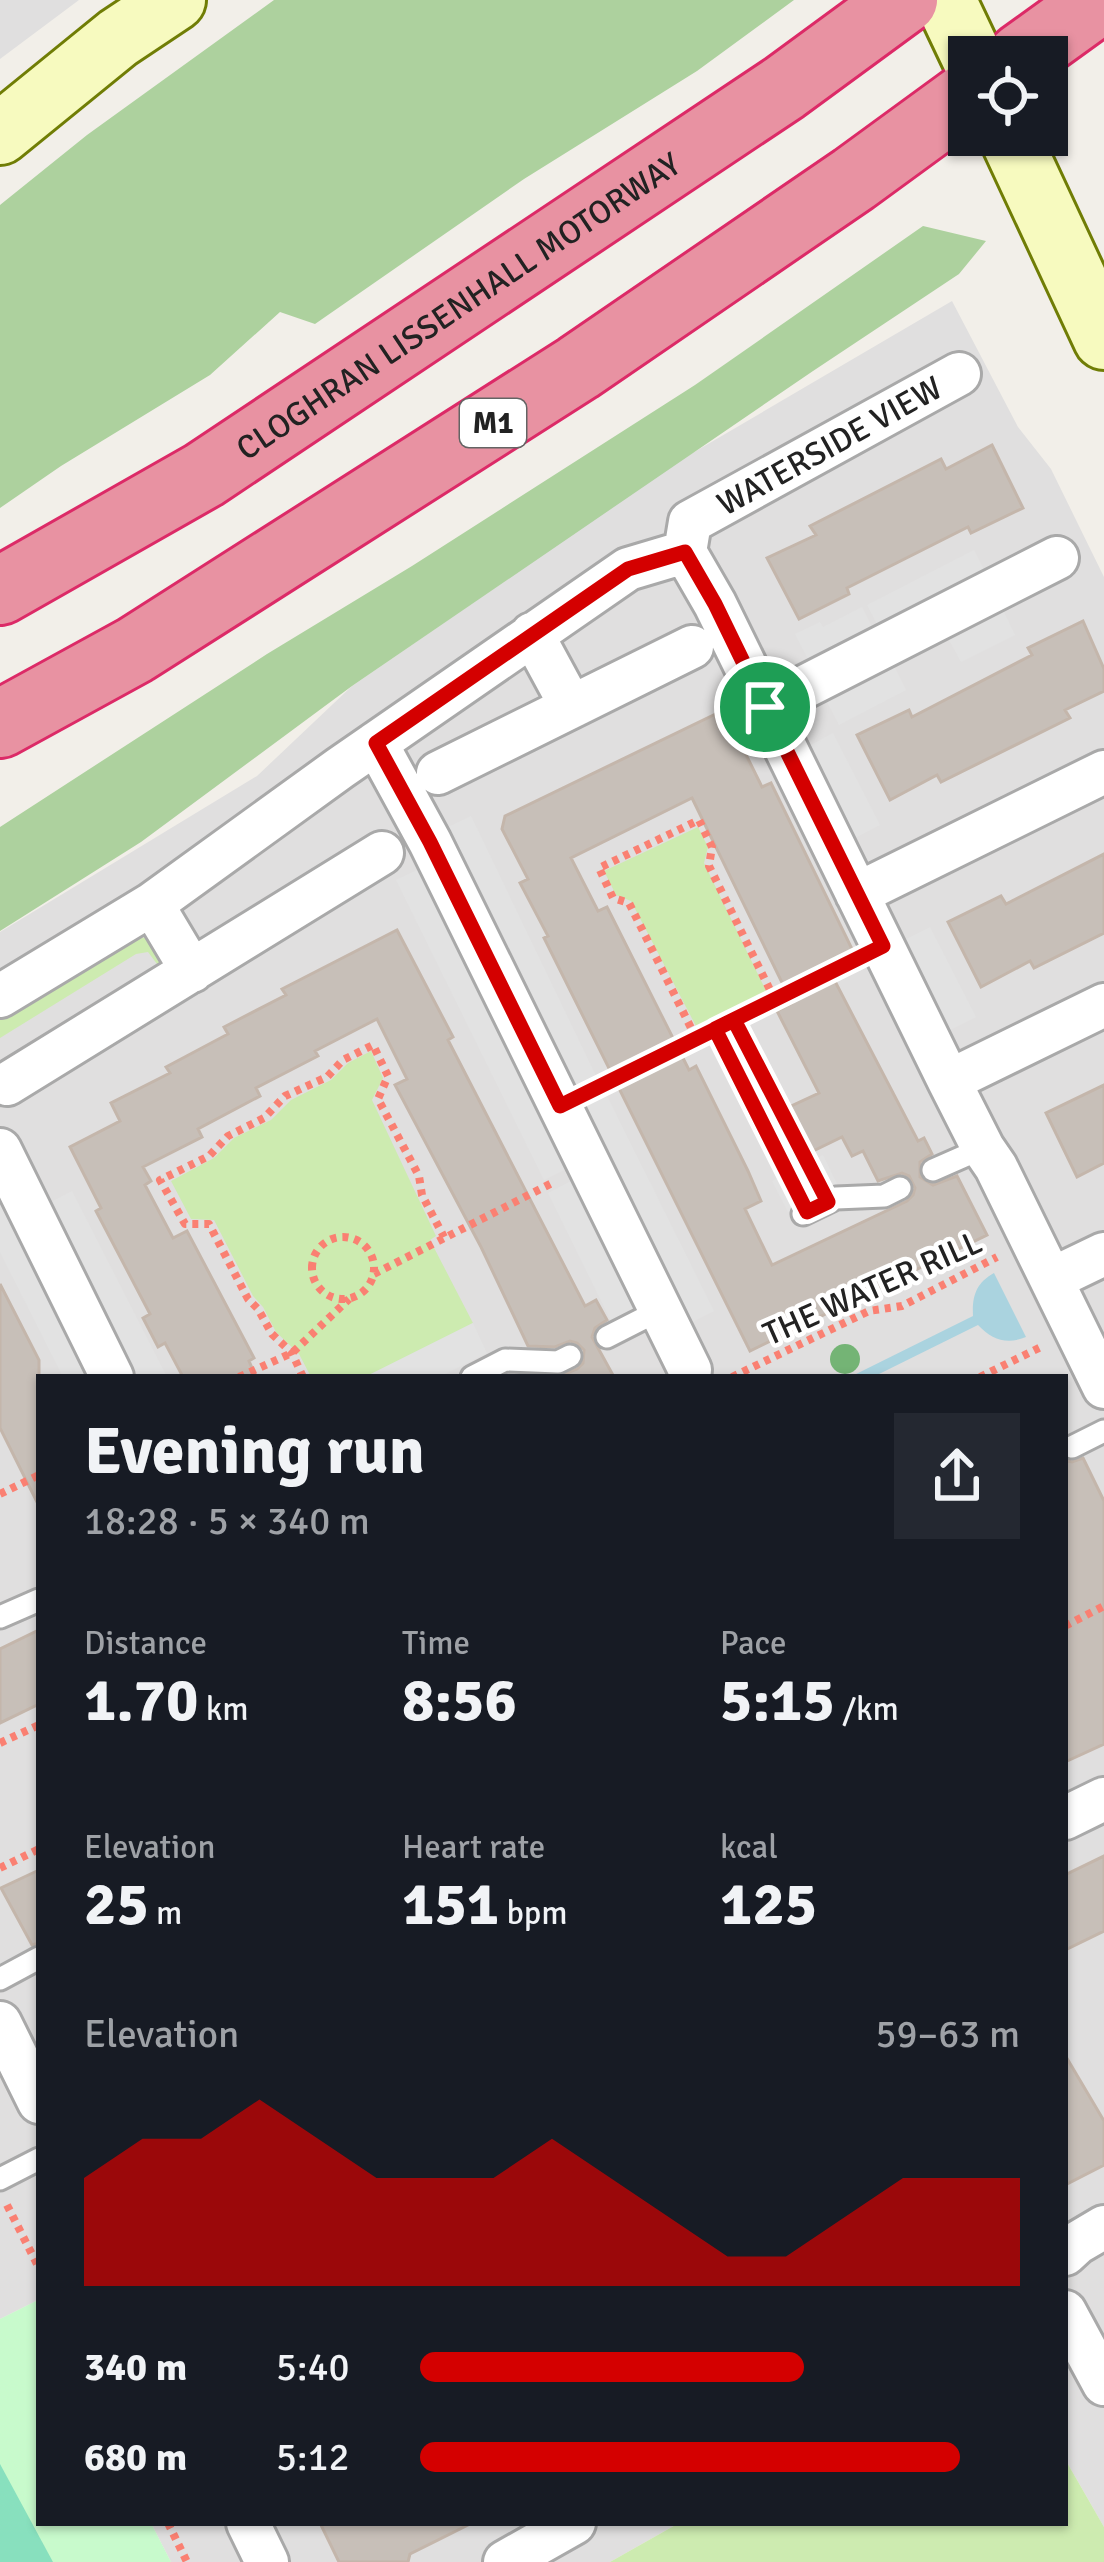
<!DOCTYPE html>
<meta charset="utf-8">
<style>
body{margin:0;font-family:Signika,sans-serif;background:#242831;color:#f1f3f6;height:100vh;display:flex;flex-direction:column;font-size:45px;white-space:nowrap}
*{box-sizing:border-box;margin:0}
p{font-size:39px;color:#9ea1a6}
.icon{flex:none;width:66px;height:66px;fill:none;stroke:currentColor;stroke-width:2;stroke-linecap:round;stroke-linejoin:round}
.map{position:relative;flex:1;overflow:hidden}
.panel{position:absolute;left:36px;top:1374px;width:1032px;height:1152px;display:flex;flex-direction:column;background:#171b24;border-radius:0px;box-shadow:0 3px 9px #0004}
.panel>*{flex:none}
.tools{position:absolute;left:948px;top:36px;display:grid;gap:24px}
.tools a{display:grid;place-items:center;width:120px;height:120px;border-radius:0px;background:#171b24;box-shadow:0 3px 9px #0004;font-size:60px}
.pin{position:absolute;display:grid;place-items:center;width:102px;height:102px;color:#fff;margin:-51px;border:6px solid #fff;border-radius:50%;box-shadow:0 3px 12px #0007}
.round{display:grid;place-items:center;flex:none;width:126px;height:126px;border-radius:0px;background:#242831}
.overview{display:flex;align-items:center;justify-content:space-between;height:204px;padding:0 48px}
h1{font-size:66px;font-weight:700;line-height:90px}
.figures{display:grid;grid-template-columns:repeat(3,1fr);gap:18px;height:204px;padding:12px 48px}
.figures div{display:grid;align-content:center}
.figures b{font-size:60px;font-weight:700}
.figures small{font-size:33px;font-weight:400}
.figures p{font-size:33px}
.chart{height:336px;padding:24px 48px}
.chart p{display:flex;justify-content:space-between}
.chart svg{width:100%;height:216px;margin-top:12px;fill:#d40000;opacity:.7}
ul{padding:0 48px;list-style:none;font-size:39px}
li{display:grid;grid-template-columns:192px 144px 1fr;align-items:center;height:90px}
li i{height:30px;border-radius:15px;background:#d40000}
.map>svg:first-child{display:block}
</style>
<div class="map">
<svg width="1104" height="2562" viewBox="0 0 1104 2562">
<rect width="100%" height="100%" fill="#f2efe9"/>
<path fill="#e0dfdf" d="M0 0H79L0 59Z
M952 301 1018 427 1051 469 1104 577V2527L1065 2459V1377H39V2306L36 2301 0 2319V932L257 776 352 686 684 458Z
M151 2523H679L610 2562H171Z"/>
<path fill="#cdebb0" d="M698 827 708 847 704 863 769 997 699 1032 631 901 616 895 604 871Z
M132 936 152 939 166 956 160 968 148 952 136 954 0 1038V1018Z
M371 1051 383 1078 372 1100 436 1236 430 1240 473 1323 365 1377H311L299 1354 276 1332 263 1307 253 1296 214 1220 191 1219 171 1181 214 1158 234 1138 271 1120 291 1100 331 1080 348 1063Z
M1065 2459 1104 2527V2562H610L679 2523H1065Z"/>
<path fill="#add19e" d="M274 0H794L697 71 524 179 315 324 280 312 210 375 61 466 0 508V205L87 135Z
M923 226 986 241 959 274 813 371 352 686 141 842 0 931V827L267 654 412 566 695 385Z"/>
<path fill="#c8facc" d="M36 2301 39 2306V2523H151L171 2562H0V2319Z"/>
<path fill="#88e0be" d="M0 2464 53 2562H0Z"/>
<path fill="#e2e2e2" d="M974 550 987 576 880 630 867 605Z
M862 607 875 633 811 665 795 634 820 622 823 627Z
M1003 610 1015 635 961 662 948 638Z
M894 666 906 690 839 725 826 700Z
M833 733 880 825 855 838 809 746Z
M471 816 597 1078 573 1089 446 828Z
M421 868 570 1167 544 1180 396 880Z
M930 927 976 1017 948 1031 902 941Z
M603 1088 714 1311 690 1323 578 1100Z
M823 1155 838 1186 788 1212 772 1181Z
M573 1180 637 1311 612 1323 548 1193Z
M0 1191 94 1377H63L0 1252Z
M72 1191 167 1377H136L49 1203Z
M473 1323 487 1353 439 1377H365Z"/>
<path fill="#aad3df" d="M994 1273 1026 1337C1007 1345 992 1340 978 1325L873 1377H850L973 1316C972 1296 976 1283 994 1273Z"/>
<path fill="#c7bfb8" stroke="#c4b6ab" stroke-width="3" fill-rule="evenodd" d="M992 445 1023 508 971 533 968 527 847 588 849 594 799 619 767 558 816 535 810 526 941 459 946 469Z
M1083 621 1104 669V691L1065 710 1070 718 941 782 937 775 890 800 857 735 909 710 912 717 1032 655 1028 648Z
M724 710 762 787 771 783 853 951 826 964 918 1141 924 1138 932 1154 920 1162V1177L933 1185 957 1176 987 1235 750 1351 544 938 548 936 520 883 528 879 502 829 505 816ZM692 798 792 1003 777 1011 819 1093 787 1108 809 1153 842 1137 852 1156 863 1151 878 1181 902 1173 909 1176 915 1188 913 1195 907 1201 772 1265 745 1209 761 1201 748 1171 696 1066 689 1070 607 907 598 911 571 858Z
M1104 854V933L1034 968 1030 961 981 987 948 922 1001 896 1006 904Z
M397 930 453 1037 448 1040 585 1306 596 1300 607 1320 595 1328 592 1337 614 1377H557L577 1369 583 1363 584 1350 577 1343 570 1341 555 1347 528 1346 481 1247 395 1085 407 1079 377 1019 315 1051 318 1056 256 1088 260 1096 198 1129 202 1137 143 1167 151 1181 145 1185 173 1238 187 1231 254 1358 249 1361 256 1377H183L165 1343 158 1347 143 1318 150 1314 96 1211 101 1208 70 1147 120 1121 111 1103 170 1073 166 1067 228 1034 224 1027 286 995 282 989Z
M1104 1085V1163L1077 1177 1046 1113Z
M0 1284 39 1360V1506L0 1428Z
M1083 1458 1104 1501V1744L1065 1762V1460L1072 1462Z
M39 1630V1704L0 1723V1649Z
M1104 1856V1931L1065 1950V1875Z
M39 1870V1943L32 1945 1 1888Z
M1065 2055 1104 2121V2165L1065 2185Z
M320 2523H472L410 2554 408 2562H339Z"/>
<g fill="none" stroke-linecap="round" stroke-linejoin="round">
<g stroke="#a9a9a9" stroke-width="27">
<path id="lane" d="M933 1170 983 1148
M803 1214 836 1198 884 1196 900 1188
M607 1337 660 1310
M472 1377 505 1360 558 1362 570 1356
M1072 1447 1104 1431
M0 1617 39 1600
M0 1979 39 1958
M0 2179 39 2159"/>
</g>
<g stroke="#a9a9a9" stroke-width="48">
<path id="street" d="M959 374 690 522 685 552 715 604 949 1081 983 1148 996 1167 1104 1387
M532 634 571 706
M765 707 1057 558
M376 743 430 842 690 1370
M438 773 692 647
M857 894 1104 772
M152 904 192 971
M0 996 152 904 340 768 628 569 685 552
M949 1081 1104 1005
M7 1084 382 853
M0 1150 112 1377
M1052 1279 1104 1254
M1065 1818 1104 1799
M0 2023 39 2102
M1065 2254 1077 2243 1104 2227
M1065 2312 1104 2384
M248 2523 267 2562
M505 2562 574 2523"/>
</g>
<g stroke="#707d05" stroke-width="66">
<path id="secondary" d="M945 0 972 57
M0 134 118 38 175 0
M1009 135 1104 339"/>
</g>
<g stroke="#dc2a67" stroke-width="72">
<g id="highway">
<path d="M1021 57 1100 0"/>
<path id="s1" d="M0 591 204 475 784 88 904 0"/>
<path d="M0 724 135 650 578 368 854 179 969 95"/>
</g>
</g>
<path stroke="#fa8072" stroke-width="8" stroke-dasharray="6 6" stroke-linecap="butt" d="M734 1020 815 1178
M715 1029 795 1188
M696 1038 629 903 613 898 599 868 699 820 712 847 709 866 775 1000
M594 1089 849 963
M312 1268a31 31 0 1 1 62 0a31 31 0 1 1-62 0Z
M374 1274 554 1182
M239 1377 292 1353 349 1299
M303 1377 292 1353 272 1334 258 1309 248 1299 209 1224H185L160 1180 209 1156 228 1136 264 1118 285 1096 327 1077 343 1060 373 1045 388 1076 378 1099 419 1176 422 1195 444 1237
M732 1377 869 1311 902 1306 997 1257
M980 1377 1043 1346
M0 1494 39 1475
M1065 1626 1104 1606
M0 1743 39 1725
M0 1868 39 1849
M7 2205 39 2268
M168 2523 187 2562"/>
<use href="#lane" stroke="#fff" stroke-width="21"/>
<use href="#street" stroke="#fff" stroke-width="42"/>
<use href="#secondary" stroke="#f7fabf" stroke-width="60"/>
<use href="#highway" stroke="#e892a2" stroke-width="66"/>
</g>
<circle fill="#74b475" cx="845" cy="1359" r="15"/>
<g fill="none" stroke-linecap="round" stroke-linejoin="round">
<g stroke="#fff" stroke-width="24">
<path id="route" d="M765 707 883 946C827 974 771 1001 715 1029L807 1212 828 1202 734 1020 560 1106 430 842 376 743 628 569 685 552 715 604 765 707"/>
</g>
<use href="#route" stroke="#d40000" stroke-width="15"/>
</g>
<g text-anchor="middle" stroke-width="9" stroke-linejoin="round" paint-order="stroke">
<rect fill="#fff" stroke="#646464" stroke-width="3" x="460" y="399" width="66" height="48" rx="9"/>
<g font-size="30" font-weight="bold" fill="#222">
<text x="493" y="433">M1</text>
</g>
<g font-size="33" fill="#222" stroke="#fff">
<text dy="12" stroke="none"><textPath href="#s1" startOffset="540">CLOGHRAN LISSENHALL MOTORWAY</textPath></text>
<text transform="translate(829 445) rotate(-29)" y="12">WATERSIDE VIEW</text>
<text transform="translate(872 1287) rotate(-24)" y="12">THE WATER RILL</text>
</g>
</g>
</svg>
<div class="tools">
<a><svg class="icon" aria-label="locate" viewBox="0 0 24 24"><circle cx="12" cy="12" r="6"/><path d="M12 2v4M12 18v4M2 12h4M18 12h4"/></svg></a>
</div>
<div class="pin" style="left:765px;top:707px;background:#1e9e55"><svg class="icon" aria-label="arrive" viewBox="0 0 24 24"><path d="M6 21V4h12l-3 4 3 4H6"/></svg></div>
<section class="panel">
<div class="overview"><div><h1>Evening run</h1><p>18:28 · 5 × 340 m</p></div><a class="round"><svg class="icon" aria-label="share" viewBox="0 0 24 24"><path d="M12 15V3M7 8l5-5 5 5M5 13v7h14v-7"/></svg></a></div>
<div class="figures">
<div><p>Distance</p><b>1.70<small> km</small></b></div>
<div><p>Time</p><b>8:56</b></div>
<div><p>Pace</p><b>5:15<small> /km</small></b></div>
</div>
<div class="figures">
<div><p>Elevation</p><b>25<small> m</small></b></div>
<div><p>Heart rate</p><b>151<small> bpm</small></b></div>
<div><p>kcal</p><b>125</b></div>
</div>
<div class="chart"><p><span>Elevation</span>59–63 m</p>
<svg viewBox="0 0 160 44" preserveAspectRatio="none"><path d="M0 44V22L10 14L20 14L30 6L40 14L50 22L60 22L70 22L80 14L90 22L100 30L110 38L120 38L130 30L140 22L150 22L160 22V44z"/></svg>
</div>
<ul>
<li><b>340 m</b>5:40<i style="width:64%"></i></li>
<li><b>680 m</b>5:12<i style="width:90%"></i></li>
</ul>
</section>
</div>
